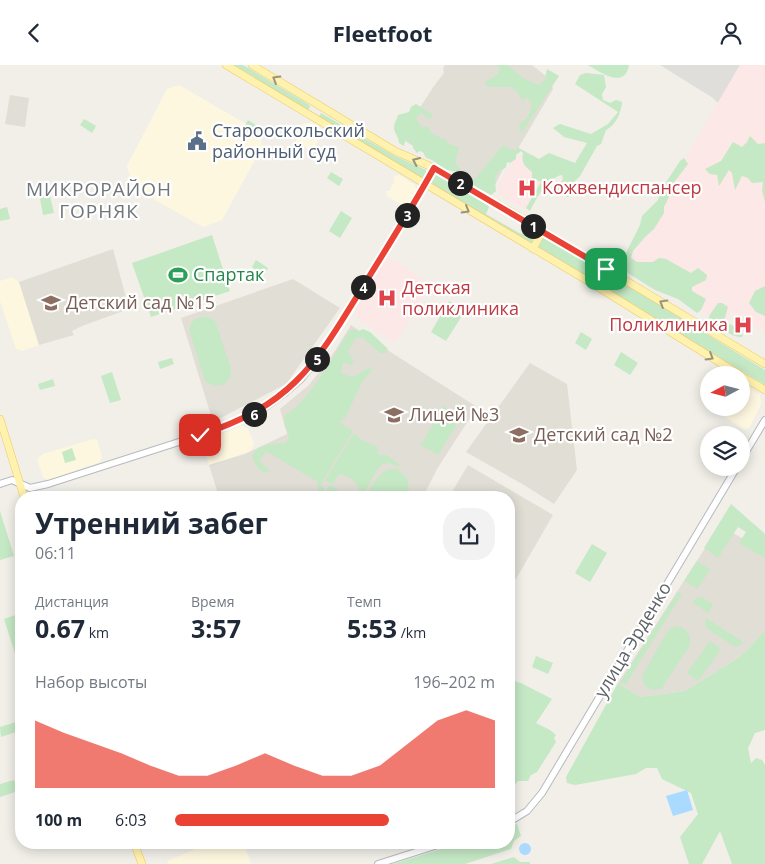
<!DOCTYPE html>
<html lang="ru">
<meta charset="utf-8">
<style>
body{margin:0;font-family:"Open Sans",sans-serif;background:#f2f2f3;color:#1f2937;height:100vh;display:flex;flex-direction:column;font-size:19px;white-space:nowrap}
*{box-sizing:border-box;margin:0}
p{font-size:16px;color:#747a83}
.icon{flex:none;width:28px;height:28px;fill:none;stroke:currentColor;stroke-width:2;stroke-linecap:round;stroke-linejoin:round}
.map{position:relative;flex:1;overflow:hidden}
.drawer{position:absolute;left:15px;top:426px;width:500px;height:358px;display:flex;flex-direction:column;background:#fff;border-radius:20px;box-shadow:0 2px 12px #0003}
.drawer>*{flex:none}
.needle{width:32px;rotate:263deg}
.fabs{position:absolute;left:700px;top:301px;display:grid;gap:10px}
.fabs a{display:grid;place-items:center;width:50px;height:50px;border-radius:50%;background:#fff;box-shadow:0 2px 12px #0003;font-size:25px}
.pin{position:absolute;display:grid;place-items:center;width:42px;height:42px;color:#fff;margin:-21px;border-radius:10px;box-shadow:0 2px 8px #0006}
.km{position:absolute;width:25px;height:25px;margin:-12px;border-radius:50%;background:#222;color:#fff;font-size:14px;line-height:25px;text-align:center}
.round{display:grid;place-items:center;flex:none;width:52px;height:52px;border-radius:20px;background:#f2f2f3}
.summary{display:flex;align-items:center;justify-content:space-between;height:85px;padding:0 20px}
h1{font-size:28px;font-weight:700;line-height:38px}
.metrics{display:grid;grid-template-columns:repeat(3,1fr);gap:8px;height:85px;padding:5px 20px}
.metrics div{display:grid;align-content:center}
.metrics b{font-size:25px;font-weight:700}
.metrics small{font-size:14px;font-weight:400}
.metrics p{font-size:14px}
.chart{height:140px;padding:10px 20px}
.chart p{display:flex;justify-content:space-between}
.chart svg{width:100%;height:90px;margin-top:5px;fill:#ea4335;opacity:.7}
ul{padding:0 20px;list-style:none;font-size:16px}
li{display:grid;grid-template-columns:80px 60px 1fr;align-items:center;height:38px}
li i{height:12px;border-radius:6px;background:#ea4335}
header{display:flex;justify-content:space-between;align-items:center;height:65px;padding:0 20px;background:#fff;font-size:22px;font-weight:700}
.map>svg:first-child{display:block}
</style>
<header><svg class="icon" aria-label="back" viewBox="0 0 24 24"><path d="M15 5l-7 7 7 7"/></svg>Fleetfoot<svg class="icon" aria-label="person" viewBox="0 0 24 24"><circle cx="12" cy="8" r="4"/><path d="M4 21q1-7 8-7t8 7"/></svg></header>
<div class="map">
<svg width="765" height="799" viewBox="0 0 765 799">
<rect width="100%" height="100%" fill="#f1efe8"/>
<path fill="#fef7e0" d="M179 20 260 67 262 82 222 155 203 162 134 123 127 101 167 24Z
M311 57 325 66V71L321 72 315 81 317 85 314 87 297 78 295 72 302 59Z
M399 110 415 120 416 125 407 139 402 140 387 131 386 126H389L394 117 393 114 395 111Z
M12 212 19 217 39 280 22 286 16 284 0 236V216Z
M741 319 760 330 761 339 749 363 745 365 715 346 714 343 741 342Z
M242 361 248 364 254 378 251 386 209 400 204 383 208 374Z
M93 374 97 375 102 392 100 397 49 415 43 412 37 394 43 389Z
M210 778H244L251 799H168L167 796Z"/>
<path fill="#e0deda" d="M660 0H740L718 38 713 33Z"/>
<path fill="#e1ded6" d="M445 0H532L551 15 553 24 516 87 508 94 491 128 400 73 434 21 444 8 443 3Z
M10 30 29 33 25 62 5 59Z
M113 184 129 244 82 261 72 266 74 270 39 280 19 217Z
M293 214 340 243 286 319 213 357 181 253Z
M351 260 392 288 477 342 437 404 423 432H219L209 400 245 389 287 369 280 344 309 320 331 292Z
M530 298 567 319 577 405 554 439 524 420 466 387Z
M468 400 553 450 516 514 509 509V432H449Z
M720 460 765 487V565L750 582 738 593 685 626 640 632 618 618Z"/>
<path fill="#fce8e6" d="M740 0H765V266L732 247 726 257 706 249 667 228 625 196Z
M520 91 543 105 545 114 529 142 522 143 499 130 497 123 515 92Z
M394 194 425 216 427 227 395 278 359 255 355 245 383 197Z"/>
<path fill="#c5e8c5" d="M234 0H243L308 39 310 41 309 44H306Z
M497 0H508C518 10 527 16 539 20L545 15 547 4 559 11 523 66 520 67 519 59C528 55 531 47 532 38L529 36 527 31 525 34 522 36C513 14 504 25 487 21L485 17 498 9 500 4Z
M588 0H629C625 25 600 7 588 0Z
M586 8 604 10 606 22 602 29 603 35 610 38 616 35 622 37C621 48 616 60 606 65L601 79 597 81 580 111 574 117 570 130 568 132 562 130 557 125 563 114 562 110C548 112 536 134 530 146L526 143 541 117 532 113V107C525 101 521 99 523 88L521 86 516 90V94L510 98 507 97 506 102 502 105 500 104C494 113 495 116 496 126L491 130 469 118 467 113 461 112 460 106C456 106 451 106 447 105 440 102 434 94 426 93L423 87 420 86 417 88 413 83V80L410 79 408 76H405L404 81 399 78C399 72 394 68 394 62 394 58 397 54 398 50L409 47 411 42 416 39 432 49V53L428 54 422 48 417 51V55L421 62H428L432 69 446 75 448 79 459 82 455 98 466 111 475 114 503 80 511 85H516L517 82 539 94 549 88 575 98 587 78 564 72 553 63 560 59 591 69 608 59 618 47 575 19 580 10Z
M321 48 395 91 426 105V111L424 113 419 112 319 52Z
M84 54 96 61 92 68 80 60Z
M248 55 260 63 255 71 243 64Z
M750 71 758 79 765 78V137L762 126 763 117 752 118 748 113 742 111 735 125 732 108 729 105 719 121 717 110 710 109 705 104 721 96 733 77 742 82 747 77Z
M684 93 688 99 669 124V132L664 142V148L654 164 645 172 633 186 631 193 637 197H653L659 193 666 194 691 208 698 203 707 210 706 215 692 222V226L706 234 701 245 697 248 678 234 655 225 623 205 625 190 640 160 642 151 658 135 660 127 665 119 680 96Z
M331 107 343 114 339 121 327 113Z
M437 110 442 111 487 138 489 142 486 149 521 169 527 162 532 165 534 171 532 178 434 120 430 115 434 111Z
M50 131 54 148 43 150 40 133Z
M7 142 10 154 0 156V144Z
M341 146 352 153 340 173 329 166Z
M212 170 230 226 151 252 132 198Z
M543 172 596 203 593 213H589L539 183 537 180 540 174Z
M256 195 268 203 264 210 252 202Z
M606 207 765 305V320L602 222 600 216 603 208Z
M765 221V251L756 247 749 238 755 226Z
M449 236 465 246 446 276 431 267Z
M718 238H722L728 242 724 256 739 264 743 270 742 272C731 273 721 261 710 257L709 251Z
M200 252H208L215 256 231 303C231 320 219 325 205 316L190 268C189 259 192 256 200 252Z
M353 264 359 266 363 264 370 267 388 284 384 288H380L363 273H356L348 286 354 298 350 300 343 297 341 308C357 315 355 309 369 303L372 305 362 317 345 353 339 357 353 366 319 422 322 420 325 427 330 420 349 432H322L324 428 320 432H314L318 425V417L266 386 260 395V397L269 405 268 408C259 406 255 400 252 391 254 388 256 384 260 382 263 381 282 377 285 378L289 374C288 364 282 360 285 350 306 341 336 287 349 266Z
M581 267 592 274 586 285 575 278Z
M621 287 638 298 630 310 614 300Z
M172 293 174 299 160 304 158 297Z
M112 307 121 335 110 338 101 311Z
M53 314 55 321 40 325 38 319Z
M444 341 461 352 438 390 421 380Z
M354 368 362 375 379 383 377 387 380 390H386L401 400 396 401 389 398 382 399 375 408 362 432H354V428L358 427 359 424C355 415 349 411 339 409L334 418H330L325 415Z
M72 383 76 395 65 398 62 387Z
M390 404H397L407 413 409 425 405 432H365C372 422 377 408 390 404Z
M731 439 765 469V493L739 478 746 467 738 462 718 493 704 483Z
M0 446 14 491 0 495Z
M592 479 607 488 590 517 575 508Z
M697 496 710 505 697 524 684 516Z
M678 527 682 529 626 619 620 617Z
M697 532 703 533 713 540 708 548 693 538Z
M21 548V607L4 554Z
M706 553 743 577 742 579 735 582 705 562Z
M676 561C687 563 691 569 690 580L662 623C650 628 641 621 643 609L666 569 670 564Z
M765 565V665L755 668 748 683 751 698 756 693 762 695 765 700V799H732L720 766 702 799H689L680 772 698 749 691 728 662 714 657 703H646L636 709 575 720 567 718 566 712 618 618 640 632 685 626 738 593 750 582Z
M710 576 721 584 698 616 687 608Z
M536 591 553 598 548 609 532 602Z
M509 614 523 619 552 634 536 658 550 665 556 670 554 673 556 677 537 707 531 710 528 716H518L512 723 513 738 509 739Z
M16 657 19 666 1 672 0 662Z
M14 715 18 726 0 732V719Z
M517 759 521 771 514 776 511 784 465 799H393L460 778H509V762Z
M514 792 520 797H530V799H491Z"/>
<path fill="#aadaff" d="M687 725 693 745 673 751 666 731Z
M519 784a6 6 0 1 1 12 0a6 6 0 1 1-12 0Z"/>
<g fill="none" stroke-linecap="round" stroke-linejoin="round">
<g stroke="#b6babf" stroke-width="8">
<path id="secondary" d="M741 395 765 355
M0 419 12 415 30 423 48 419 210 367 249 351 267 341 286 327 301 314 322 288 425 119
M509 757 527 746 542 728 737 402
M378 799 444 778"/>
</g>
<g stroke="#f2c960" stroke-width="8">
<path id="primary" d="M226 0 593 219 740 310
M252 0 395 86 434 103 508 145 765 299
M425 119 434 103
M533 184 542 167
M593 219 602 202
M741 311 765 325
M0 354 24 432
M134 778 142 799"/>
</g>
<use href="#secondary" stroke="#fff" stroke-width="6"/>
<use href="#primary" stroke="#fff2af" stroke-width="7"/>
</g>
<defs><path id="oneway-chevron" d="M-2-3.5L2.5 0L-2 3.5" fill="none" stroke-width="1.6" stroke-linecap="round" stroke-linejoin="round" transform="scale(1.25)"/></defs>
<g stroke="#979581">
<use href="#oneway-chevron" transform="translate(276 14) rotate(-149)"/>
<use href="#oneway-chevron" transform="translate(416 96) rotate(-155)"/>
<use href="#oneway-chevron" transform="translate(466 145) rotate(30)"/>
<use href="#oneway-chevron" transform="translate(663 238) rotate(-149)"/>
<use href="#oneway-chevron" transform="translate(710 292) rotate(31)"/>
</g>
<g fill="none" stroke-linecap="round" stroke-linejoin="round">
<g stroke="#fff" stroke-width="10">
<path id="route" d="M200 370C296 339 317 296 367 215 390 178 413 141 434 103L606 204"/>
</g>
<use href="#route" stroke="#ea4335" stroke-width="6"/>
</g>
<defs>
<g id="civic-bare" transform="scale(1.5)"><path d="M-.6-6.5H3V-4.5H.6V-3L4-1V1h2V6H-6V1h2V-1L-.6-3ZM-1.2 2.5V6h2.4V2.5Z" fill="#5c6f8a" stroke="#fff" stroke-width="2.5" paint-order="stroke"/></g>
<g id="hospital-bare" transform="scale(1.5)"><path d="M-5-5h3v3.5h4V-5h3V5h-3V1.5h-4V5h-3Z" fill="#e0444e" stroke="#fff" stroke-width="2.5" paint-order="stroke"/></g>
<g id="stadium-bare" transform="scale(1.5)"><path d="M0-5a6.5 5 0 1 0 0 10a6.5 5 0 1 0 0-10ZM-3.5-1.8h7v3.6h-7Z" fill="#2e9e5b" stroke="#fff" stroke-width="2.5" paint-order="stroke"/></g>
<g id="school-bare" transform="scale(1.5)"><path d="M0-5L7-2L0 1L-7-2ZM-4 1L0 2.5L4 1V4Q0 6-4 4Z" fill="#8d6e63" stroke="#fff" stroke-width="2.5" paint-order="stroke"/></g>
</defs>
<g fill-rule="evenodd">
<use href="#civic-bare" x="197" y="76"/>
<use href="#hospital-bare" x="527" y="123"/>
<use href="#stadium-bare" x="178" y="210"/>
<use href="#hospital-bare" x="387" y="233"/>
<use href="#school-bare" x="51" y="238"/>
<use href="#hospital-bare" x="743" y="260"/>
<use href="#school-bare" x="394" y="350"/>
<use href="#school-bare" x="519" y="370"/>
</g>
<g text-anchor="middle" stroke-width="4.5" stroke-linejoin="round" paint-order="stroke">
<g font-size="18" fill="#4e5e75" stroke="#fff" text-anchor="start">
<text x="212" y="72">Старооскольский<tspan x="212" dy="21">районный суд</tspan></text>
</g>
<g font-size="18" fill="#be3a42" stroke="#fff" text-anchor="start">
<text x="542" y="129">Кожвендиспансер</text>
<text x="402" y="229">Детская<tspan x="402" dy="21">поликлиника</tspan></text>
<text x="728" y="266" text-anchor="end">Поликлиника</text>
</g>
<g font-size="18" fill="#27864d" stroke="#fff" text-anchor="start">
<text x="193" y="216">Спартак</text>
</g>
<g font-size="18" fill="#785e54" stroke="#fff" text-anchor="start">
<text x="66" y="244">Детский сад №15</text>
<text x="409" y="356">Лицей №3</text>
<text x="534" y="376">Детский сад №2</text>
</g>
<g font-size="18" fill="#5f6368" stroke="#fff">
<text transform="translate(633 575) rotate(-59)" y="6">улица Эрденко</text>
</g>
<g font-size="19" letter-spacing="1" fill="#70757a" stroke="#fff">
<text x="99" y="131">МИКРОРАЙОН<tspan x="99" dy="22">ГОРНЯК</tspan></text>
</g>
</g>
</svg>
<div class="fabs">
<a><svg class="needle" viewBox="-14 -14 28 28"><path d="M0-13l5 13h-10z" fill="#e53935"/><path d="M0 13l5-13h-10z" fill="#747a83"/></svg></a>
<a><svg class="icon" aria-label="layers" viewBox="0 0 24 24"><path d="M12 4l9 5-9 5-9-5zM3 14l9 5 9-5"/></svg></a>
</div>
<div class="pin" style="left:606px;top:204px;background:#1e9e55"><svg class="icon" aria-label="arrive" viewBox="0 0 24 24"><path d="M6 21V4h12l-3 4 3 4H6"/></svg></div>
<div class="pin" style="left:200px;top:370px;background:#d93025"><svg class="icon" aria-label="check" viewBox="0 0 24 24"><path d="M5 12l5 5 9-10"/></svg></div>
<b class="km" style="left:533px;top:161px">1</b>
<b class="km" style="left:460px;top:118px">2</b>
<b class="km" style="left:407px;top:150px">3</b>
<b class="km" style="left:363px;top:222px">4</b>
<b class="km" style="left:317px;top:294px">5</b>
<b class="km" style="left:254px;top:349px">6</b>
<section class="drawer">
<div class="summary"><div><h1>Утренний забег</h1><p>06:11</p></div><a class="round"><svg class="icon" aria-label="share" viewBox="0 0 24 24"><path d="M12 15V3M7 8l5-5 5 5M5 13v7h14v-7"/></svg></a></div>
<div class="metrics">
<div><p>Дистанция</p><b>0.67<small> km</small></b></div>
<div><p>Время</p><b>3:57</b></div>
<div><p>Темп</p><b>5:53<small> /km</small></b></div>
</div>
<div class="chart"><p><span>Набор высоты</span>196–202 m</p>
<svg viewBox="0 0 160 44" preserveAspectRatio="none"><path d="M0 44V11L10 17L20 22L30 27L40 33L50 38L60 38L70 33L80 27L90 33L100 38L110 38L120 33L130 22L140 11L150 6L160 11V44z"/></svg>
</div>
<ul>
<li><b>100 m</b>6:03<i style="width:67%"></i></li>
</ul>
</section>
</div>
